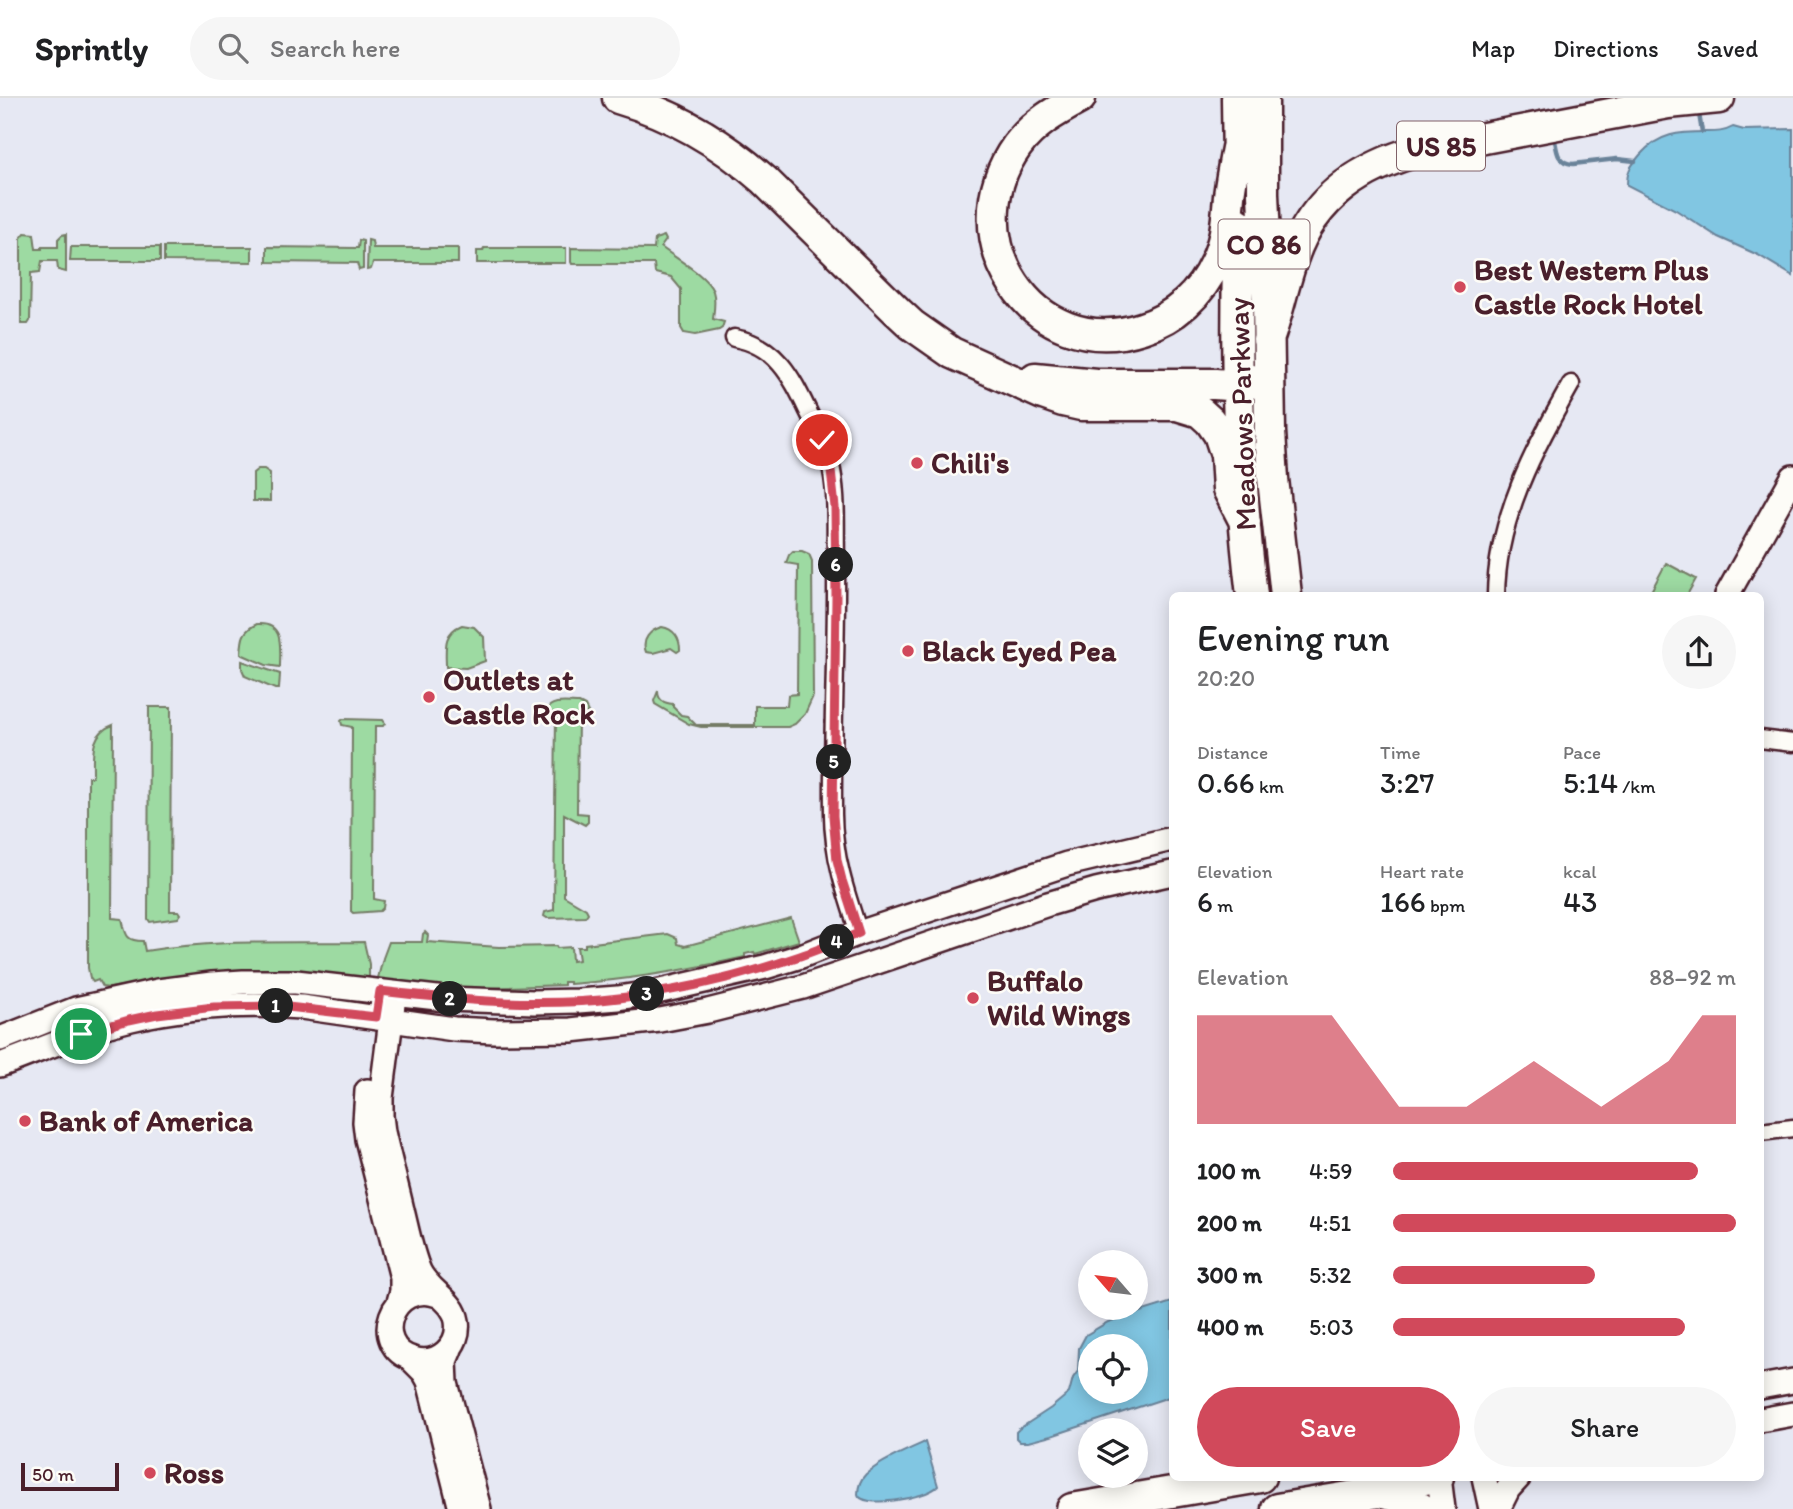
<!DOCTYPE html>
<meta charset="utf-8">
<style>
body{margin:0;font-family:Itim,sans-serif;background:#f6f6f6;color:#202124;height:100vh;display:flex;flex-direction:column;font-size:26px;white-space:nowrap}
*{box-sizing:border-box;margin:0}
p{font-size:23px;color:#757577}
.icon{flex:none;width:38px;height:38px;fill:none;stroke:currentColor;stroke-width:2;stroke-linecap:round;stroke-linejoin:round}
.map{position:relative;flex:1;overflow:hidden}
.sheet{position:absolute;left:1169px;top:494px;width:595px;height:889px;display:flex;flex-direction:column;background:#fff;border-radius:10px;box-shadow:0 4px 18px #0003}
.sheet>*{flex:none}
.needle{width:46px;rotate:298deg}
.buttons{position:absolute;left:1078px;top:1152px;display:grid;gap:14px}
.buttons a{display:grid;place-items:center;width:70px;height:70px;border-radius:50%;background:#fff;box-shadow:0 4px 18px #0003;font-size:35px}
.scale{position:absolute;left:21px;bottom:18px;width:98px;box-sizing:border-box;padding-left:7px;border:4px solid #4a1f2b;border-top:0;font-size:19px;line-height:24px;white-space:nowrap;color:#4a1f2b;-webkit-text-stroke:5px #fdfcf7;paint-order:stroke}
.pin{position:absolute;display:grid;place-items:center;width:60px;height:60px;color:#fff;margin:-30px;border:4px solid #fff;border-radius:50%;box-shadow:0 2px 7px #0007}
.km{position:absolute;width:35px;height:35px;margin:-18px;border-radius:50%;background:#222;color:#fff;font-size:19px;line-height:35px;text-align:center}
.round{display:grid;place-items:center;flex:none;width:74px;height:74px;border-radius:37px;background:#f6f6f6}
.overview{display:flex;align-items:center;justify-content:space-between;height:119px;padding:0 28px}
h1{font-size:38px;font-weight:600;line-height:52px}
.figures{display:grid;grid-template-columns:repeat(3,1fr);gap:10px;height:119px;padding:7px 28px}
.figures div{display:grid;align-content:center}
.figures b{font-size:30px;font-weight:600}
.figures small{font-size:19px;font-weight:400}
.figures p{font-size:19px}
.chart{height:196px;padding:14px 28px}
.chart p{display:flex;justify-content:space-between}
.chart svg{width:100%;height:126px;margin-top:7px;fill:#d1495b;opacity:.7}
.button{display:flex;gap:14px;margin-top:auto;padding:14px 28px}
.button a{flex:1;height:80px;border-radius:42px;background:#d1495b;color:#fff;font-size:28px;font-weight:600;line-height:80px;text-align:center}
.button a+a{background:#f6f6f6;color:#202124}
ul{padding:0 28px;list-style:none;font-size:23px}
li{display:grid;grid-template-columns:112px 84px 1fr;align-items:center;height:52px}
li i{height:18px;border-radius:9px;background:#d1495b}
header{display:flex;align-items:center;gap:42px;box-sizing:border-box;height:98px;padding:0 35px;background:#fff;border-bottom:2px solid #e0e0e0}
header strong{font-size:33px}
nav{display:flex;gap:38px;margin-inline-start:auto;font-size:24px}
.search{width:490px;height:63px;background:#f6f6f6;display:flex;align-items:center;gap:18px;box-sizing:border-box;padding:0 24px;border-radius:38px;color:#757577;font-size:26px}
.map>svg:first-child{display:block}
</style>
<header>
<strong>Sprintly</strong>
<div class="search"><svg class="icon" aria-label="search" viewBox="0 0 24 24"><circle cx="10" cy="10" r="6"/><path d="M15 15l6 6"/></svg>Search here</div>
<nav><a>Map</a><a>Directions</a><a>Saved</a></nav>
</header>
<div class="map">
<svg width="1793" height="1411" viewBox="0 0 1793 1411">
<rect width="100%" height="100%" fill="#e6e8f3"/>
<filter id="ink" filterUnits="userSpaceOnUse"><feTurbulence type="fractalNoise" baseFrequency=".0143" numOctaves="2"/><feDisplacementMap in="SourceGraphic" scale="14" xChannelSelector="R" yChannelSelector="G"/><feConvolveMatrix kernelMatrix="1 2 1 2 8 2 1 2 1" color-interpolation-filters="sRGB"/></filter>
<g filter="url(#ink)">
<path fill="#9ddaa2" stroke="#747c66" stroke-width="2" d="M25 135 34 136 36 151H42V149H58V141L62 137 66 136V174L58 172 57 163H42L40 174 31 175 30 223 28 226H21V140Z
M664 138 666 142 661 149C675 160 706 177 713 193 716 202 714 212 713 221L724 224 722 230 719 232 695 237 684 235 681 230V191L671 179 655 175 654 166H572L571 164V150L654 151 655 141Z
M359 142 363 143V171L359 172 357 165 267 164V149L358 150Z
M368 142 372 143 373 150H458V165H373L371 171 367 172Z
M71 149H160V163H70Z
M164 149H252V164L164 163Z
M484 150H566V165H477V153H483Z
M258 371H264L270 375V403H253V375Z
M793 453H802L809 456 812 463 813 598 805 616 795 626 788 629H701L689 626 655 606 654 603 658 593C658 603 664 605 673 606V609L681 617 687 618 696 627H755V608H787L788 597 797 596 798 467 786 465 789 457Z
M1666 465 1696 481 1687 497H1649Z
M257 526C285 524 280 550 280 569L266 567 241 556C242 540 242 533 257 526Z
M462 527 474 529 484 539 485 563 466 570 446 569C446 551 442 535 462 527Z
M662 529C674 531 680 540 680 552L677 554 671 550 653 555 646 554C641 542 650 532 662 529Z
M242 563 280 576 279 591H275L245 578 242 571Z
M579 605 585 608 588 614 586 615 578 616 577 715 588 716V724L585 727 564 716V798L586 811 588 815 585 819 547 820 544 818 545 814 554 812 556 616 546 613C551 601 568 605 579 605Z
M149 609H171L170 813H179L181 816 178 820 150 824 148 821Z
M343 621 383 622 385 625 383 628H375L374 801 384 803 383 810 380 813 353 815 351 813 352 629 342 627 341 623Z
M113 627 112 820 122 821C126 836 125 843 143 843L145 853C218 841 291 845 364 844L369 866V882L246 874 185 877 110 890 102 889 98 882 93 884 90 880 88 870V679H92L93 676C93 656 90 635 113 627Z
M791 820 799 843 755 856 754 854 745 856V859C687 872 630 882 570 886V884H564V887L481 890H447L377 884 383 860 389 844H422L423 836 425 834 428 837 427 844 499 849 556 848 557 850 571 849 572 863 579 862 577 849H585V846L668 836 677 840 678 846 685 848Z"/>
<path fill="#81c6e2" stroke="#6b8399" stroke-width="2" fill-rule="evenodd" d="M1733 29 1744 32 1793 31V178L1758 157 1718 139 1676 112 1627 87C1627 72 1631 68 1640 57 1659 35 1679 34 1706 34 1717 34 1724 34 1733 29Z
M1172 1204V1298L1051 1338 1028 1344H1020L1016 1340V1334L1019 1331 1051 1310 1069 1295 1073 1280 1078 1273 1079 1250 1086 1237 1108 1224ZM1090 1248H1136V1293H1090Z
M925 1344 938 1388C926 1401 860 1411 858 1396 858 1389 861 1381 866 1376 881 1363 907 1352 925 1344Z"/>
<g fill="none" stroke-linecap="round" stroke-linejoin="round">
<path stroke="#6b8399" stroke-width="4.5" d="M1699 16 1702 34
M1555 42C1557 55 1558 65 1573 66L1617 61 1635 63"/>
<g stroke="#4a1f2b" stroke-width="21">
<path id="street" d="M734 240C777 247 792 280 809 315 817 331 826 347 830 364 838 395 835 428 836 460 837 545 832 630 833 716 833 757 846 796 859 835
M1496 497C1497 419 1534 352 1571 286
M1760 641 1793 645
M1760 1034 1793 1030"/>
</g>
<g stroke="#4a1f2b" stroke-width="28">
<path id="secondary" d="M1727 497 1793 379
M393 906 381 1000V1018L383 1034C389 1060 396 1086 402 1112 407 1132 411 1154 419 1173 429 1194 454 1202 457 1223 461 1248 437 1269 413 1261 369 1248 391 1181 438 1197
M0 941 76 911 158 893 212 886 243 884H296L446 901 534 904 578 903 618 900 656 894 765 869 801 858 859 835 1067 766 1172 741
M0 967C43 951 86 932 131 921 187 908 245 905 301 909L454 931 494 933 571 932 660 922 708 913 803 889 1048 806 1096 792 1172 775
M367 993 365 1024 367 1041 402 1180V1193L399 1204
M450 1251 445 1263 446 1285 479 1411
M411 1261 424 1274 429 1283 461 1411
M1760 1289 1793 1283
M1760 1322 1793 1316
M1439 1379 1443 1411
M1484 1379 1491 1411
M1498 1411 1508 1391 1519 1379"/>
</g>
<g stroke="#4a1f2b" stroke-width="35">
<path id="highway" d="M618 0C673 16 721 44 764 82L898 214 912 227 952 255 1043 296 1063 303 1081 307H1177L1200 314 1210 323 1219 336 1226 357 1228 391 1245 424
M1080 0C1056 13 1034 25 1017 48 952 138 1032 266 1142 230 1175 220 1201 196 1215 165 1226 143 1227 121 1229 98 1231 82 1234 66 1237 50
M1237 0 1238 70
M1263 0V96L1268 204 1270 334 1273 381 1286 497
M1239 126C1235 250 1237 375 1252 497
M1268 242C1278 215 1283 186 1293 159 1314 98 1363 68 1421 52L1668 5 1719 0
M1035 280 1096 286H1215L1239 288 1251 285 1256 281
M1379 1394 1403 1400 1422 1411
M1072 1411 1260 1379
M1277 1411 1379 1394 1419 1382 1438 1379"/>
</g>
<use href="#street" stroke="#fdfcf7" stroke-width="16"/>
<use href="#secondary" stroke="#fdfcf7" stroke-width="23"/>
<use href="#highway" stroke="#fdfcf7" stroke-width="30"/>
</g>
</g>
<g fill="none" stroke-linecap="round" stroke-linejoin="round" filter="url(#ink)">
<g stroke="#fff" stroke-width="14">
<path id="route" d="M81 936 129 922 157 916 214 909 279 908 376 919 380 893C459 902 539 910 619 900 679 893 742 878 800 858 820 851 839 843 859 835L842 782 837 762 833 718 836 499 835 409 830 364 822 342"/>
</g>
<use href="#route" stroke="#d1495b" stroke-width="9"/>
</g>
<g fill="#d1495b" stroke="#fdfcf7" stroke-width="2.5">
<circle cx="1460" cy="189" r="7"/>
<circle cx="917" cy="365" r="7"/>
<circle cx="908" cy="553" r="7"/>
<circle cx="429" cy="599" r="7"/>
<circle cx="973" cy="900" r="7"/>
<circle cx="25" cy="1023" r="7"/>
<circle cx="150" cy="1375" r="7"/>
</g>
<g text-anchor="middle" stroke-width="5" stroke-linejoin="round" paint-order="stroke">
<g fill="#fdfcf7" stroke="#806168" stroke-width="2">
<rect x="1397" y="23.5" width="88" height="49" rx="5"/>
<rect x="1218.5" y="121.5" width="91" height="49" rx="5"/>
</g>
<g font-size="28" font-weight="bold" fill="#4a1f2b">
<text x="1441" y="58">US 85</text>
<text x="1264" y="156">CO 86</text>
</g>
<g font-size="30" font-weight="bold" fill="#4a1f2b" stroke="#fdfcf7" text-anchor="start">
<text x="1474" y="182">Best Western Plus<tspan x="1474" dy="34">Castle Rock Hotel</tspan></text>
<text x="931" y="375">Chili's</text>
<text x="922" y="563">Black Eyed Pea</text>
<text x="443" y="592">Outlets at<tspan x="443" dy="34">Castle Rock</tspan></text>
<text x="987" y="893">Buffalo<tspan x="987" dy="34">Wild Wings</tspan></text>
<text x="39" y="1033">Bank of America</text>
<text x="164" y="1385">Ross</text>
</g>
<g font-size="30" fill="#4a1f2b" stroke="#fdfcf7">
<text transform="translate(1242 316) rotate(-92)" y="10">Meadows Parkway</text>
</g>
</g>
</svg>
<div class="buttons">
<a><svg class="needle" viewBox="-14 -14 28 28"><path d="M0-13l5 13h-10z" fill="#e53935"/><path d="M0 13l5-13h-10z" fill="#757577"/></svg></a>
<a><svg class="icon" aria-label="locate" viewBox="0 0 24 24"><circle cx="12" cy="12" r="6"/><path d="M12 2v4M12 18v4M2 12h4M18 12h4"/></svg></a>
<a><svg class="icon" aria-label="layers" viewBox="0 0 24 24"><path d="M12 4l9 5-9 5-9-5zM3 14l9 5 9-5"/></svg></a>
</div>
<div class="scale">50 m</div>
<div class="pin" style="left:81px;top:936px;background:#1e9e55"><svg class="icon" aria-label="arrive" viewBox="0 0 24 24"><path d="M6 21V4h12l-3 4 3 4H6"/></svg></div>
<div class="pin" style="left:822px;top:342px;background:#d93025"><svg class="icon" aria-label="check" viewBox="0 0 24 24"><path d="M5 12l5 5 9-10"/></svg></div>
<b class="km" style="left:276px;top:908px">1</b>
<b class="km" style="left:450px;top:901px">2</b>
<b class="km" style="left:647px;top:896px">3</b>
<b class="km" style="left:837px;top:844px">4</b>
<b class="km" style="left:834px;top:664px">5</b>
<b class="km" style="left:836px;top:467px">6</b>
<section class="sheet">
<div class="overview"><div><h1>Evening run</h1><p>20:20</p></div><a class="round"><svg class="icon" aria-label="share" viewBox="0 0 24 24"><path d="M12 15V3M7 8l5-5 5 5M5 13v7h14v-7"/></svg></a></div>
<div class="figures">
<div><p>Distance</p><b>0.66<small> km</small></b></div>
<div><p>Time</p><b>3:27</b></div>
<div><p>Pace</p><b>5:14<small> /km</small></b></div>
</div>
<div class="figures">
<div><p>Elevation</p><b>6<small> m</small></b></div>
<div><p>Heart rate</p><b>166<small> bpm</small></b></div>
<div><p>kcal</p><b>43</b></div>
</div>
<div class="chart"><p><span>Elevation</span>88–92 m</p>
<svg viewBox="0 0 160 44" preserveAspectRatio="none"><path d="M0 44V6L10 6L20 6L30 6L40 6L50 22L60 38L70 38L80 38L90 30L100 22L110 30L120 38L130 30L140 22L150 6L160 6V44z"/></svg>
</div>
<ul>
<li><b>100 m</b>4:59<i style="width:89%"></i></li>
<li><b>200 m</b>4:51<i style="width:100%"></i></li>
<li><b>300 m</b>5:32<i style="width:59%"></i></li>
<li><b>400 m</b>5:03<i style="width:85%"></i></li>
</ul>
<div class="button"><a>Save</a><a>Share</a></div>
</section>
</div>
